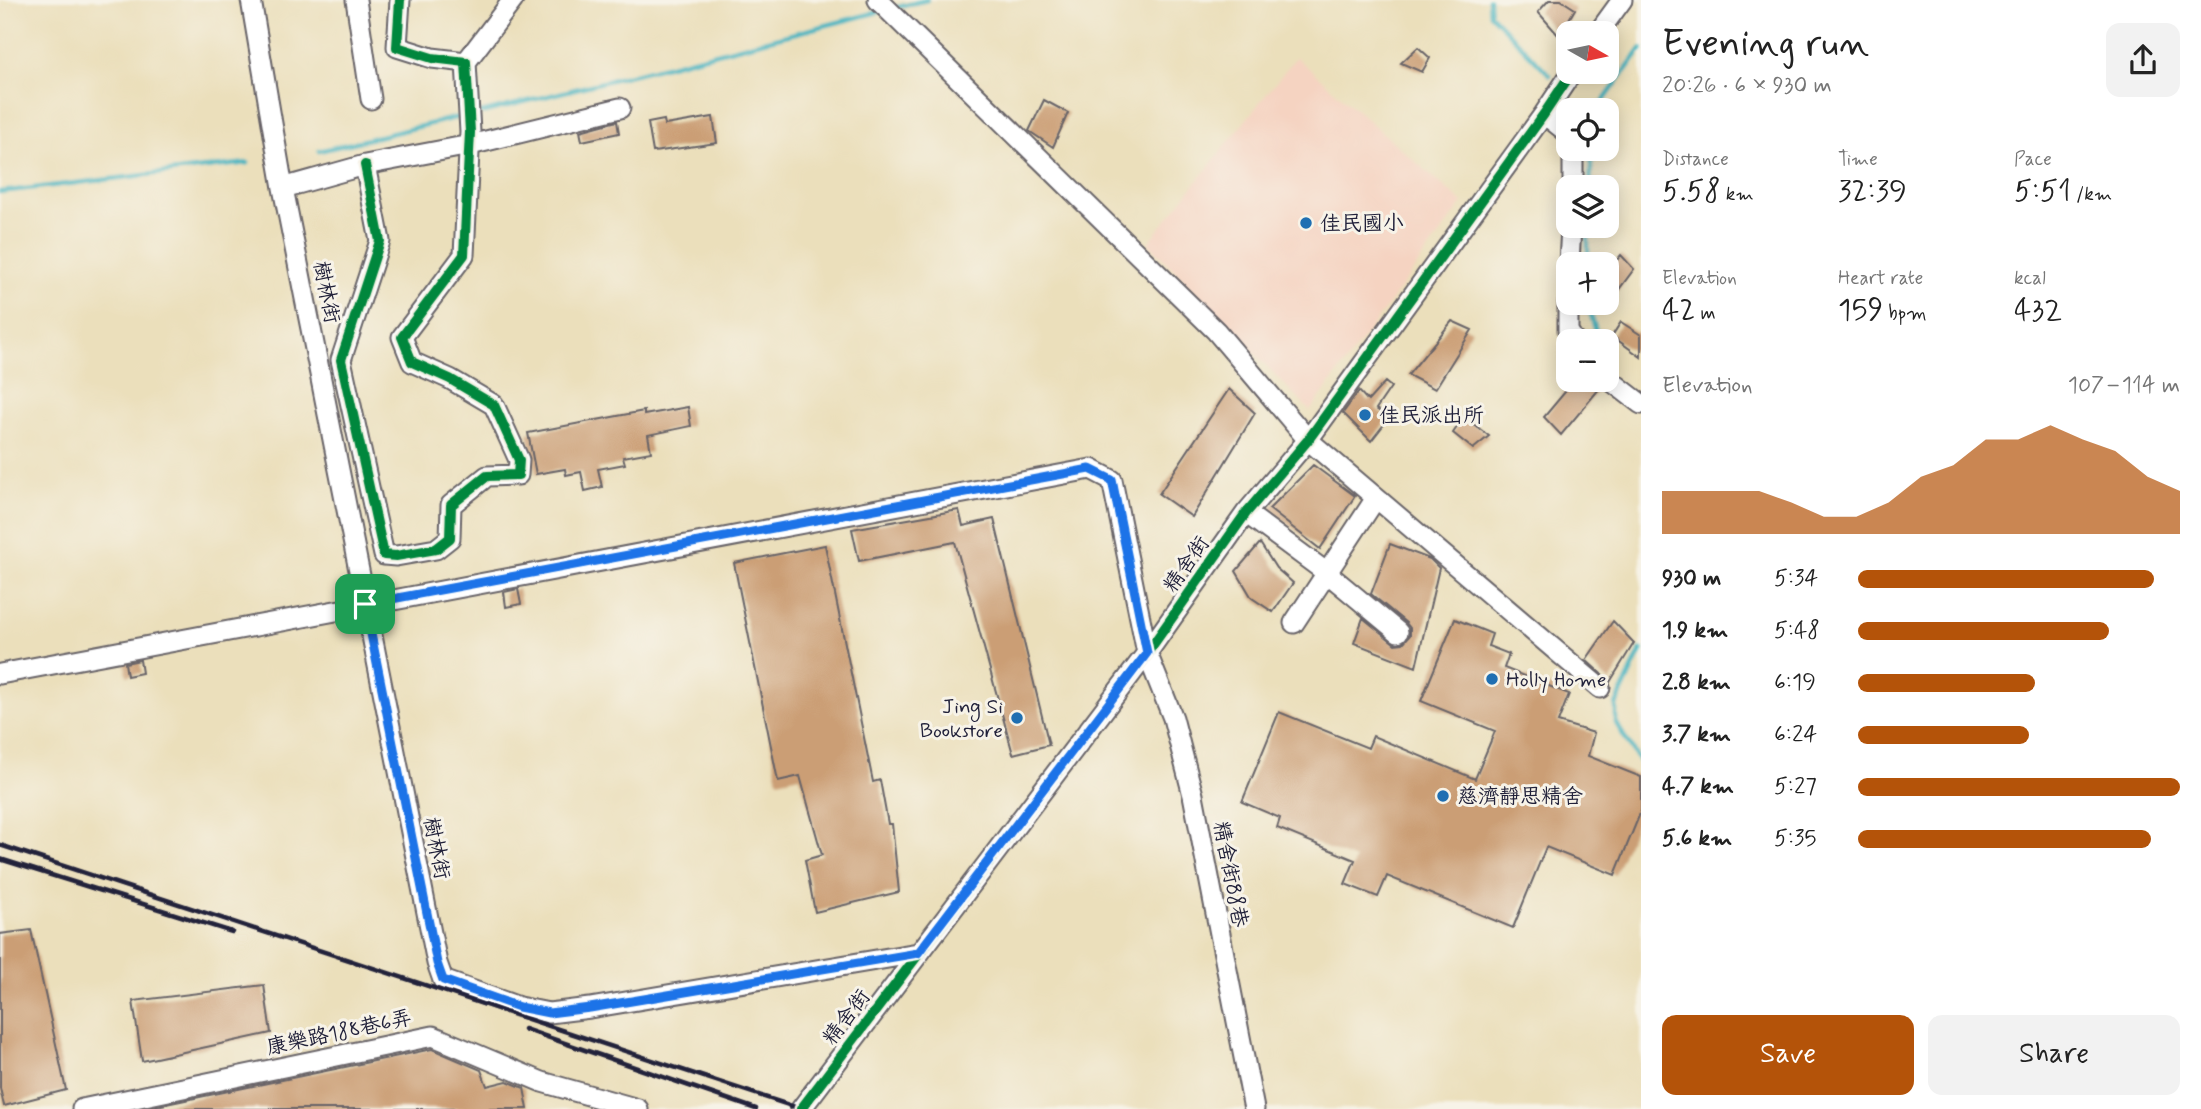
<!DOCTYPE html>
<meta charset="utf-8">
<style>
body{margin:0;font-family:Mynerve,"LXGW WenKai TC",sans-serif;background:#f2f2f2;color:#222;height:100vh;display:flex;flex-direction:column;font-size:26px;white-space:nowrap}
*{box-sizing:border-box;margin:0}
p{font-size:23px;color:#767676}
.icon{flex:none;width:38px;height:38px;fill:none;stroke:currentColor;stroke-width:2;stroke-linecap:round;stroke-linejoin:round}
.map{position:relative;flex:1;overflow:hidden}
.details{display:flex;flex-direction:column;background:#fff;width:560px}
.details>*{flex:none}
.needle{width:46px;rotate:99deg}
.buttons{position:absolute;left:1556px;top:21px;display:grid;gap:14px}
.buttons a{display:grid;place-items:center;width:63px;height:63px;border-radius:14px;background:#fff;box-shadow:0 4px 18px #0003;font-size:35px}
.pin{position:absolute;display:grid;place-items:center;width:60px;height:60px;color:#fff;margin:-30px;border-radius:14px;box-shadow:0 4px 10px #0006}
.round{display:grid;place-items:center;flex:none;width:74px;height:74px;border-radius:14px;background:#f2f2f2}
.headline{display:flex;align-items:center;justify-content:space-between;height:119px;padding:0 21px}
h1{font-size:38px;font-weight:600;line-height:52px}
.stats{display:grid;grid-template-columns:repeat(3,1fr);gap:10px;height:119px;padding:7px 21px}
.stats div{display:grid;align-content:center}
.stats b{font-size:30px;font-weight:600}
.stats small{font-size:19px;font-weight:400}
.stats p{font-size:19px}
.chart{height:196px;padding:14px 21px}
.chart p{display:flex;justify-content:space-between}
.chart svg{width:100%;height:126px;margin-top:7px;fill:#b45309;opacity:.7}
.button{display:flex;gap:14px;margin-top:auto;padding:14px 21px}
.button a{flex:1;height:80px;border-radius:14px;background:#b45309;color:#fff;font-size:28px;font-weight:600;line-height:80px;text-align:center}
.button a+a{background:#f2f2f2;color:#222}
ul{padding:0 21px;list-style:none;font-size:23px}
li{display:grid;grid-template-columns:112px 84px 1fr;align-items:center;height:52px}
li i{height:18px;border-radius:9px;background:#b45309}
main{display:flex;flex:1;min-height:0}
.map>svg:first-child{display:block}
</style>
<main>
<div class="map">
<svg width="1641" height="1109" viewBox="0 0 1641 1109">
<rect width="100%" height="100%" fill="#f7f3e8"/>
<filter id="ink" filterUnits="userSpaceOnUse"><feTurbulence type="fractalNoise" baseFrequency=".0143" numOctaves="2"/><feDisplacementMap in="SourceGraphic" scale="14" xChannelSelector="R" yChannelSelector="G"/><feConvolveMatrix kernelMatrix="1 2 1 2 8 2 1 2 1" color-interpolation-filters="sRGB"/></filter>
<filter id="wash" filterUnits="userSpaceOnUse"><feTurbulence type="fractalNoise" baseFrequency=".00686" numOctaves="4" result="noise"/><feDisplacementMap in="SourceGraphic" scale="28" xChannelSelector="R" yChannelSelector="G"/><feGaussianBlur stdDeviation="1.57" result="paint"/><feColorMatrix in="noise" values="0 0 0 0 0 0 0 0 0 0 0 0 0 0 0 0 0 1.4 0 .05"/><feComposite in="paint" operator="in"/></filter>
<g filter="url(#wash)">
<rect width="100%" height="100%" fill="#ebdfbb"/>
<path fill="#f5d3c1" d="M1296 57 1463 203 1310 411 1148 243Z"/>
<g fill="none" stroke-linecap="round" stroke-linejoin="round">
<path stroke="#46b4c0" stroke-width="4.5" d="M1489 0 1490 14 1550 75
M894 8 927 0
M1597 110 1641 49
M481 113 882 11
M319 151 459 117
M1590 187 1592 149
M0 192 248 163
M1588 264V226
M1587 303 1599 340
M1641 650 1616 705V723L1641 764"/>
</g>
<g id="blocks">
<path fill="#cb9e74" d="M1549 0H1561L1575 9 1559 36 1538 12Z
M1418 47 1430 58 1422 72 1401 63Z
M1044 100 1068 113 1053 147 1029 131Z
M713 117 717 143 653 152 648 123 664 120 665 125Z
M617 121 619 133 582 141 580 131Z
M1621 255 1634 269 1606 307V273Z
M1452 321 1472 330 1435 389 1408 375Z
M1621 322 1641 335V357L1612 336Z
M1575 380H1594L1600 388 1561 435 1544 417Z
M1385 382 1391 387 1376 409 1389 418 1371 441 1343 413 1359 391 1368 401Z
M1229 389 1255 413 1192 517 1159 494Z
M688 407 691 426 648 435 651 452 623 457 625 464 598 469 602 487 585 491 581 472 566 475 565 469 536 474 528 433 644 411V415Z
M1464 417 1489 436 1473 449 1453 433Z
M1313 465 1355 496 1320 549 1269 509Z
M959 510 963 526 994 519 1049 745 1013 754 955 542 859 561 852 529Z
M1260 543 1276 568 1293 583 1273 612 1252 598 1236 571Z
M1390 544 1430 559 1439 568 1416 667 1354 643 1363 618 1395 644 1403 643 1410 635V628L1406 623 1371 594Z
M825 545 873 782 880 780 888 824H892L899 892 815 912 805 860 822 855 800 776 778 781 734 563Z
M518 589 521 604 506 607 504 592Z
M1455 619 1492 634 1488 646 1509 654 1504 668 1569 694 1558 722 1594 733 1588 756 1641 777V811L1615 875 1546 847 1513 928 1387 876 1378 897 1345 884 1355 860 1277 828 1280 818 1242 802 1279 712 1368 748 1373 736 1475 779 1495 731 1421 701Z
M1613 621 1634 643 1610 682 1586 660Z
M140 660 142 673 127 676 125 663Z
M31 930 66 1090 4 1106 0 1088V934Z
M264 985 271 1033 142 1061 133 1001Z
M432 1049 481 1070 487 1086 507 1081 524 1088 528 1109H142Z"/>
</g>
</g>
<g filter="url(#ink)">
<use href="#blocks" fill-opacity="0" stroke="#686468" stroke-width="2"/>
<g fill="none" stroke-linecap="round" stroke-linejoin="round">
<g stroke="#686468" stroke-width="23">
<path id="minor" d="M251 0 283 188 437 963 443 980 519 1007 549 1013 590 1008 918 953
M356 0 371 99
M878 0 1216 331 1308 440 1600 688
M1598 33 1622 0
M466 62 513 0
M1544 114 1568 133
M365 165 380 241 341 360 384 555 396 556 436 549 450 538 451 505 487 476 518 475 519 460 494 405 450 379 412 362 402 337 464 255 470 132 466 62 432 58 397 47 400 0
M1573 187V149
M283 188 365 165 470 145 620 108
M1569 264 1571 226
M1568 303V331L1574 341
M1606 377 1641 404
M1246 513 1327 573 1398 632
M1294 623 1376 498
M0 674 1091 469 1112 480 1147 653 1173 718 1193 795 1254 1109
M82 1109 433 1036 542 1082 638 1109
M801 1109 1147 653 1246 513 1308 440 1544 114 1572 72"/>
</g>
<use href="#minor" stroke="#fff" stroke-width="19"/>
<path stroke="#22223b" stroke-width="4.5" d="M0 845 801 1109
M0 859 232 932
M524 1029 756 1109"/>
<g stroke="#f7f3e8" stroke-width="15">
<path id="cycleway" d="M365 165 380 241 341 360 384 555 396 556 436 549 450 538 451 505 487 476 518 475 519 460 494 405 450 379 412 362 402 337 464 255 470 132 466 62 432 58 397 47 400 0
M801 1109 1147 653 1246 513 1308 440 1544 114 1572 72"/>
</g>
<use href="#cycleway" stroke="#00873e" stroke-width="10"/>
</g>
</g>
<g fill="none" stroke-linecap="round" stroke-linejoin="round" filter="url(#ink)">
<g stroke="#fff" stroke-width="14">
<path id="route" d="M1090 469 1112 480 1147 653 918 953 590 1008 549 1013 519 1007 443 980 437 963 365 604Z"/>
</g>
<use href="#route" stroke="#1a73e8" stroke-width="9"/>
</g>
<g fill="#1f6fb2" stroke="#f7f3e8" stroke-width="2.5">
<circle cx="1306" cy="223" r="7"/>
<circle cx="1365" cy="415" r="7"/>
<circle cx="1492" cy="679" r="7"/>
<circle cx="1017" cy="718" r="7"/>
<circle cx="1443" cy="796" r="7"/>
</g>
<g text-anchor="middle" stroke-width="6" stroke-linejoin="round" paint-order="stroke">
<g font-size="21" fill="#22223b" stroke="#f7f3e8" text-anchor="start">
<text x="1320" y="230">佳民國小</text>
<text x="1379" y="422">佳民派出所</text>
<text x="1506" y="686">Holly Home</text>
<text x="1003" y="713" text-anchor="end">Jing Si<tspan x="1003" dy="24">Bookstore</tspan></text>
<text x="1457" y="803">慈濟靜思精舍</text>
</g>
<g font-size="21" fill="#22223b" stroke="#f7f3e8">
<text transform="translate(327 292) rotate(79)" y="7">樹林街</text>
<text transform="translate(1186 564) rotate(-55)" y="7">精舍街</text>
<text transform="translate(437 848) rotate(79)" y="7">樹林街</text>
<text transform="translate(1231 874) rotate(79)" y="7">精舍街88巷</text>
<text transform="translate(846 1017) rotate(-53)" y="7">精舍街</text>
<text transform="translate(339 1032) rotate(-12)" y="7">康樂路188巷6弄</text>
</g>
</g>
</svg>
<div class="buttons">
<a><svg class="needle" viewBox="-14 -14 28 28"><path d="M0-13l5 13h-10z" fill="#e53935"/><path d="M0 13l5-13h-10z" fill="#767676"/></svg></a>
<a><svg class="icon" aria-label="locate" viewBox="0 0 24 24"><circle cx="12" cy="12" r="6"/><path d="M12 2v4M12 18v4M2 12h4M18 12h4"/></svg></a>
<a><svg class="icon" aria-label="layers" viewBox="0 0 24 24"><path d="M12 4l9 5-9 5-9-5zM3 14l9 5 9-5"/></svg></a>
<a>+</a>
<a>−</a>
</div>
<div class="pin" style="left:365px;top:604px;background:#1e9e55"><svg class="icon" aria-label="arrive" viewBox="0 0 24 24"><path d="M6 21V4h12l-3 4 3 4H6"/></svg></div>
</div>
<section class="details">
<div class="headline"><div><h1>Evening run</h1><p>20:26 · 6 × 930 m</p></div><a class="round"><svg class="icon" aria-label="share" viewBox="0 0 24 24"><path d="M12 15V3M7 8l5-5 5 5M5 13v7h14v-7"/></svg></a></div>
<div class="stats">
<div><p>Distance</p><b>5.58<small> km</small></b></div>
<div><p>Time</p><b>32:39</b></div>
<div><p>Pace</p><b>5:51<small> /km</small></b></div>
</div>
<div class="stats">
<div><p>Elevation</p><b>42<small> m</small></b></div>
<div><p>Heart rate</p><b>159<small> bpm</small></b></div>
<div><p>kcal</p><b>432</b></div>
</div>
<div class="chart"><p><span>Elevation</span>107–114 m</p>
<svg viewBox="0 0 160 44" preserveAspectRatio="none"><path d="M0 44V29L10 29L20 29L30 29L40 33L50 38L60 38L70 33L80 24L90 20L100 11L110 11L120 6L130 11L140 15L150 24L160 29V44z"/></svg>
</div>
<ul>
<li><b>930 m</b>5:34<i style="width:92%"></i></li>
<li><b>1.9 km</b>5:48<i style="width:78%"></i></li>
<li><b>2.8 km</b>6:19<i style="width:55%"></i></li>
<li><b>3.7 km</b>6:24<i style="width:53%"></i></li>
<li><b>4.7 km</b>5:27<i style="width:100%"></i></li>
<li><b>5.6 km</b>5:35<i style="width:91%"></i></li>
</ul>
<div class="button"><a>Save</a><a>Share</a></div>
</section>
</main>
